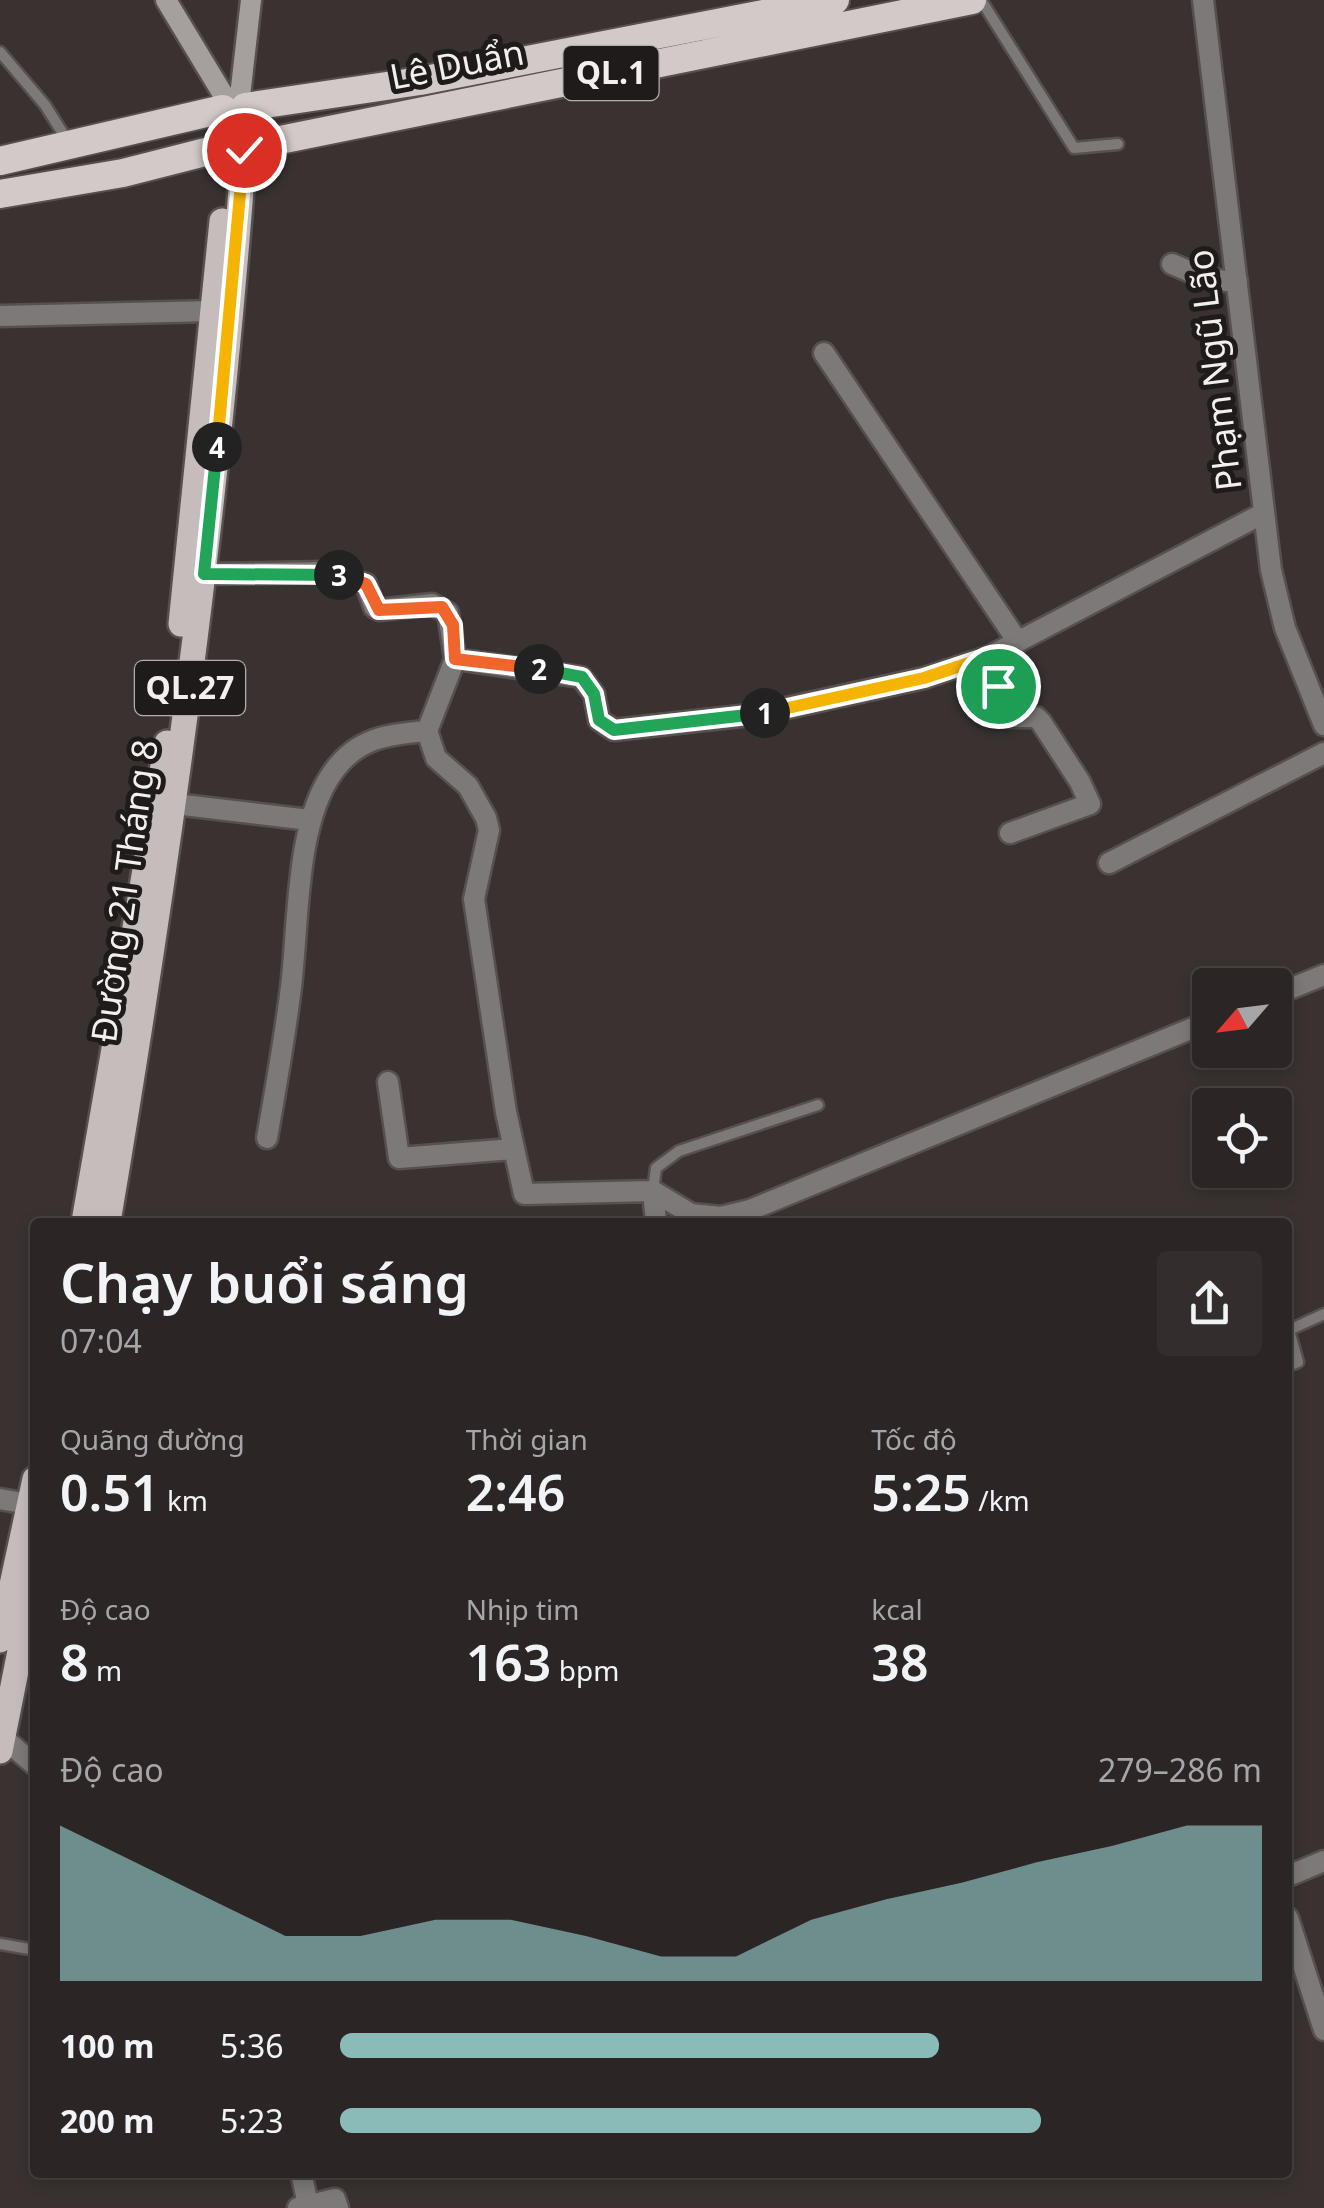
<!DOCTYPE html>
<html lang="vi">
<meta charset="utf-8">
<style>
body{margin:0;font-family:"Noto Sans",sans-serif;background:#332e2d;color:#f1f3f6;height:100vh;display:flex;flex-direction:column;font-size:38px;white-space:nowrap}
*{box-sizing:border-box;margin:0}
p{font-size:32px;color:#a6a5a7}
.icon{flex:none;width:55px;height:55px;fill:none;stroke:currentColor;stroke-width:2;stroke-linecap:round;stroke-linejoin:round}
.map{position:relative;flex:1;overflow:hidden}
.side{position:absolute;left:30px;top:1218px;width:1262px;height:960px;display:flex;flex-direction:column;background:#2b2625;border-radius:10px;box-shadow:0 5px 15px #0003,0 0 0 2px #474342}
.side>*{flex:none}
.needle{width:65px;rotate:242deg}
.fabs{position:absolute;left:1192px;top:968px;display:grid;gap:20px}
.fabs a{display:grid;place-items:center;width:100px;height:100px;border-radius:10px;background:#2b2625;box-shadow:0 5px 15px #0003,0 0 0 2px #474342;font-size:50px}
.pin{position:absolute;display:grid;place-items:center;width:85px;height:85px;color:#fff;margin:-42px;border:5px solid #fff;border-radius:50%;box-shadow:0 2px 10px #0007}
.km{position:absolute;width:50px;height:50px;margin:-25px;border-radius:50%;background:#222;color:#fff;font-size:28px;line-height:50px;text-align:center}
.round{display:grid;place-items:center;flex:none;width:105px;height:105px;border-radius:10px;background:#332e2d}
.headline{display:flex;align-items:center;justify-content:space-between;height:170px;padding:0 30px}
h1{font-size:55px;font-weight:600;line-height:75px}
.figures{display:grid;grid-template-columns:repeat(3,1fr);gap:15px;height:170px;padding:10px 30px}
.figures div{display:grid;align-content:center}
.figures b{font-size:50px;font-weight:600}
.figures small{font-size:28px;font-weight:400}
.figures p{font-size:28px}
.chart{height:280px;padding:20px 30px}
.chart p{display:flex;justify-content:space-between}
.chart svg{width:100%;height:180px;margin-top:10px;fill:#8bbbb9;opacity:.7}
ul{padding:0 30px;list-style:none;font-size:32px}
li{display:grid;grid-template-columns:160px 120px 1fr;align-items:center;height:75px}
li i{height:25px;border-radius:12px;background:#8bbbb9}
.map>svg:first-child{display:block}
</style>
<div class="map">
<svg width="1324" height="2208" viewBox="0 0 1324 2208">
<rect width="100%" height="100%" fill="#393231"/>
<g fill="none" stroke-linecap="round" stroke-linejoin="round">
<g stroke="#57504f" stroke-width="15">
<path id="service" d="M981 0 1074 148 1118 144
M0 52 45 105 67 140
M653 1191 656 1168 679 1151 818 1105
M1288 1366 1298 1362 1289 1330 1324 1314
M0 1944 35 1950"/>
</g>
<g stroke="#57504f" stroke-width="25">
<path id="minor" d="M1172 264 1207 279 1237 282
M0 316 213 311
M824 353 1018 642
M204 574 324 572 366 584 374 607 379 610 432 604 448 613 455 659 427 731 436 758 468 786 486 818 489 830 474 899 506 1112 524 1194 653 1191 691 1214 721 1217 750 1210 1210 1021
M990 656 1012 717H1036L1041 722 1080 782 1090 804 1010 833
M455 659 581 677 594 694 599 720 614 730 759 714 924 678 990 656 1264 513
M175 804 309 820
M1109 863 1324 753
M1275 995 1324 975
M388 1082 399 1158 512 1149
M267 1138C276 1087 285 1037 291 987 299 922 295 825 333 772 357 738 388 734 427 731
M653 1191 656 1222
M0 1499 35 1505
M3 1738 35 1765
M1288 1876 1324 1861
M1288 1918 1324 2030
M301 2172 308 2205
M298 2208 335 2199 338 2208"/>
</g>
<g stroke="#57504f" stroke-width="25">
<path id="tertiary" d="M1203 0 1271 570 1285 628 1324 725"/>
</g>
<g stroke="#57504f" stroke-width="25">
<path id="secondary" d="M166 0 230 106
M239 105 251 0"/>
</g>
<g stroke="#57504f" stroke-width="30">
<path id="primary" d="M181 624 222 221
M84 1222 167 743
M108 1222C168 866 218 510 244 150
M0 1640 35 1479
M0 1751 35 1576"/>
</g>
<g stroke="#57504f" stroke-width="32">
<path id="trunk" d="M245 107 420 81 835 0
M250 146 972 0
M0 161 223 109
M0 194 123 173 221 148"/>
</g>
<use href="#service" stroke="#7c7978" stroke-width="10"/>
<use href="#minor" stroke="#7c7978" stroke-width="20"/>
<use href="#tertiary" stroke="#7c7978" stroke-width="20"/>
<use href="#secondary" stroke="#a59f9e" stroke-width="20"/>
<use href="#primary" stroke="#c4bdbb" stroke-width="25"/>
<use href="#trunk" stroke="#d2cac8" stroke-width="28"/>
</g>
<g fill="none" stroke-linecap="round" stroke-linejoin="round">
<g stroke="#fff" stroke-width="20">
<path id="split-1" d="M765 713 924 678 990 656 998 686"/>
</g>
<g stroke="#fff" stroke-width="20">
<path id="split-2" d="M539 669 582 677 594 694 599 720 614 730 765 713"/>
</g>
<g stroke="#fff" stroke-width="20">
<path id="split-3" d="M339 575 366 584 379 610 442 607 453 625 455 659 539 669"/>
</g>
<g stroke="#fff" stroke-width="20">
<path id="split-4" d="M217 447 204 574 339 575"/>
</g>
<g stroke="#fff" stroke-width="20">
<path id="split-5" d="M217 447 244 150"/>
</g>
<use href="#split-1" stroke="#f5b400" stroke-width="12"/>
<use href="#split-2" stroke="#22a559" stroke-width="12"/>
<use href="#split-3" stroke="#f0652b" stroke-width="12"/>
<use href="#split-4" stroke="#22a559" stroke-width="12"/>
<use href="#split-5" stroke="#f5b400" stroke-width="12"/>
</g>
<g text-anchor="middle" stroke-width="10" stroke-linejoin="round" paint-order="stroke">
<g fill="#1e1b1a" stroke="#b3afae" stroke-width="2.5">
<rect x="563.5" y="46" width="95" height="54" rx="8"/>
<rect x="135" y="661" width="110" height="54" rx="8"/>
</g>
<g font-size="32" font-weight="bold" fill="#f3efee">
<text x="611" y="84">QL.1</text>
<text x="190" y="699">QL.27</text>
</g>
<g font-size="35" fill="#f3efee" stroke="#1e1b1a">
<text transform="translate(457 65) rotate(-11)" y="12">Lê Duẩn</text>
<text transform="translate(1215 370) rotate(-97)" y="12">Phạm Ngũ Lão</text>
<text transform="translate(125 891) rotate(-82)" y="12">Đường 21 Tháng 8</text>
</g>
</g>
</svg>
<div class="fabs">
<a><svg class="needle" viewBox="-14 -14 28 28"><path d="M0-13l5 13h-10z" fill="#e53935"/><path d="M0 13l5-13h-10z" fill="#a6a5a7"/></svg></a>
<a><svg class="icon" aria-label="locate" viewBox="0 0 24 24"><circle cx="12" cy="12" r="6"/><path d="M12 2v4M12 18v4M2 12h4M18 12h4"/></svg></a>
</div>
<div class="pin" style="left:998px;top:686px;background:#1e9e55"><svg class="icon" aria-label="arrive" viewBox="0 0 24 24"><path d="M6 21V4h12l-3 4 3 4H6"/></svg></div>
<div class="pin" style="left:244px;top:150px;background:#d93025"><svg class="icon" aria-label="check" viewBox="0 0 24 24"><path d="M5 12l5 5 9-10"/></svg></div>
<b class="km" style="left:765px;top:713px">1</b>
<b class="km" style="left:539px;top:669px">2</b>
<b class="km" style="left:339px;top:575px">3</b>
<b class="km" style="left:217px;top:447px">4</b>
<section class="side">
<div class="headline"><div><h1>Chạy buổi sáng</h1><p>07:04</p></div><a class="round"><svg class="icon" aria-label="share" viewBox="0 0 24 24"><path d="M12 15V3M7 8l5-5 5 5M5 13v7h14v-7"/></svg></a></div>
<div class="figures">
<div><p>Quãng đường</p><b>0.51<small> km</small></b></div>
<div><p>Thời gian</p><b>2:46</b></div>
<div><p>Tốc độ</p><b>5:25<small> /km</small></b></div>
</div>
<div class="figures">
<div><p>Độ cao</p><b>8<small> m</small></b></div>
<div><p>Nhịp tim</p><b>163<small> bpm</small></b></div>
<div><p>kcal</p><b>38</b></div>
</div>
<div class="chart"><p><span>Độ cao</span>279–286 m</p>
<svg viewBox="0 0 160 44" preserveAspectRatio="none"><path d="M0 44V6L10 15L20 24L30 33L40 33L50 29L60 29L70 33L80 38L90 38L100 29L110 24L120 20L130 15L140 11L150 6L160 6V44z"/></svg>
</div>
<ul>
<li><b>100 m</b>5:36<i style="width:65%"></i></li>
<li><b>200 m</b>5:23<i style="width:76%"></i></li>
</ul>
</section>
</div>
